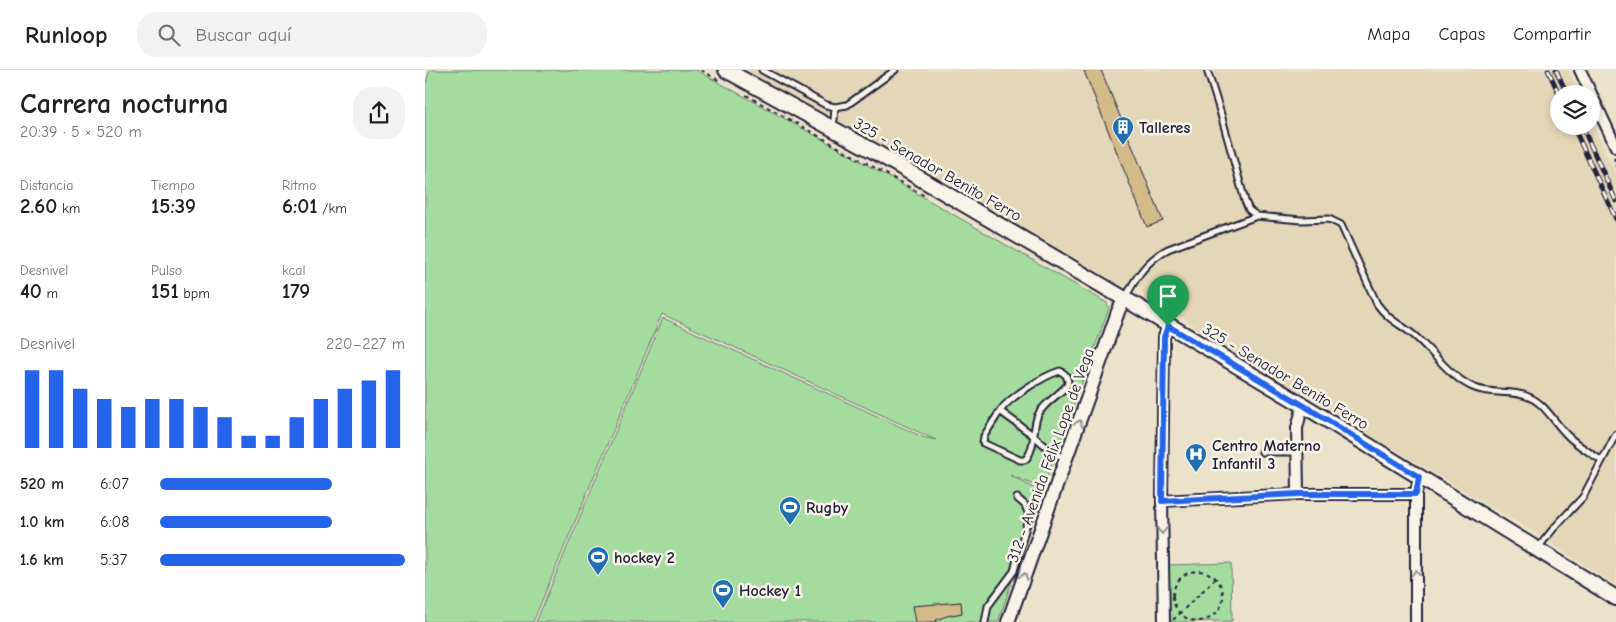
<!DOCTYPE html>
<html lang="es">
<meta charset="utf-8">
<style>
body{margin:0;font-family:"Comic Neue",sans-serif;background:#f2f2f2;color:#202124;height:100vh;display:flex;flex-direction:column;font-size:19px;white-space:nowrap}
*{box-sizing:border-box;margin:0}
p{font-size:16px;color:#757577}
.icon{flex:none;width:28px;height:28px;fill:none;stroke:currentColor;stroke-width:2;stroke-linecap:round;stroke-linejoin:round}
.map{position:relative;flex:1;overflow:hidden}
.drawer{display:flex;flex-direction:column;background:#fff;width:425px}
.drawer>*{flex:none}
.buttons{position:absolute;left:1125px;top:15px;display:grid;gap:10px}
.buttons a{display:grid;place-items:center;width:50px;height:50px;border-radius:50%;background:#fff;box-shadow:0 2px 8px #0003;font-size:25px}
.pin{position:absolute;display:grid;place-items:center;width:42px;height:42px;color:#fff;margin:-51px -21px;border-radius:50% 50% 50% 0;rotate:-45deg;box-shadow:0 0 5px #0007}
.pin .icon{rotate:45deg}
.round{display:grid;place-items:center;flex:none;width:52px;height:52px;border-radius:20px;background:#f2f2f2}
.overview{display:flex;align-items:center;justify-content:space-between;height:85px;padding:0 20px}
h1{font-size:28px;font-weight:700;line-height:38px}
.figures{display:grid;grid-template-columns:repeat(3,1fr);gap:8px;height:85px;padding:5px 20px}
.figures div{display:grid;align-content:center}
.figures b{font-size:21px;font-weight:700}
.figures small{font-size:14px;font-weight:400}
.figures p{font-size:14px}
.chart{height:140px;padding:10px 20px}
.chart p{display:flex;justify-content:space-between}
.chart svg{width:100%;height:90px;margin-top:5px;stroke:#2563eb;stroke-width:6}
ul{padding:0 20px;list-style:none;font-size:16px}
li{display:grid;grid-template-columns:80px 60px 1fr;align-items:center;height:38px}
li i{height:12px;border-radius:6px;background:#2563eb}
header{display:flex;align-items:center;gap:30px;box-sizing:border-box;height:70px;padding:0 25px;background:#fff;border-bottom:1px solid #e0e0e0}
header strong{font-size:24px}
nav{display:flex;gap:28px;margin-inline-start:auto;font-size:18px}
.search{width:350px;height:45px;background:#f2f2f2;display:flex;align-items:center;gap:12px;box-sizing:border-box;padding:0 18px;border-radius:20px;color:#757577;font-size:19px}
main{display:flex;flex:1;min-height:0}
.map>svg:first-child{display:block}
</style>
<header>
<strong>Runloop</strong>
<div class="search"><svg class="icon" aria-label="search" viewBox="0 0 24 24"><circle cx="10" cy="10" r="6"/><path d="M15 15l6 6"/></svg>Buscar aquí</div>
<nav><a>Mapa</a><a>Capas</a><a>Compartir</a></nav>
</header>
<main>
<section class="drawer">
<div class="overview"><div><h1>Carrera nocturna</h1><p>20:39 · 5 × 520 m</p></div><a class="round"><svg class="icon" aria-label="share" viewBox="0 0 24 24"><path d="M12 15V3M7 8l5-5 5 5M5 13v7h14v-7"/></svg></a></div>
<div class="figures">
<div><p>Distancia</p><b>2.60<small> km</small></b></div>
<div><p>Tiempo</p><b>15:39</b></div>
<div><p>Ritmo</p><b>6:01<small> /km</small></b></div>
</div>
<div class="figures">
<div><p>Desnivel</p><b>40<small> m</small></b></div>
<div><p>Pulso</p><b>151<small> bpm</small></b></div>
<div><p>kcal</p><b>179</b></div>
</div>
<div class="chart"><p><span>Desnivel</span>220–227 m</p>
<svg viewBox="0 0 160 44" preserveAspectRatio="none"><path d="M5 44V6M15 44V6M25 44V15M35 44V20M45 44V24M55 44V20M65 44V20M75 44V24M85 44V29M95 44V38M105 44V38M115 44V29M125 44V20M135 44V15M145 44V11M155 44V6"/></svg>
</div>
<ul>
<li><b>520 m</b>6:07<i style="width:70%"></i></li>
<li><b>1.0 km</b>6:08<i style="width:70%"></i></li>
<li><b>1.6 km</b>5:37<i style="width:100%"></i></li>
</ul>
</section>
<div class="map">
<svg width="1191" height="552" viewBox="0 0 1191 552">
<rect width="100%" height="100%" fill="#ece2cc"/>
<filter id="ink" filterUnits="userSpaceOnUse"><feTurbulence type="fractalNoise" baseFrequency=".02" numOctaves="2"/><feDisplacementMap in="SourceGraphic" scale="10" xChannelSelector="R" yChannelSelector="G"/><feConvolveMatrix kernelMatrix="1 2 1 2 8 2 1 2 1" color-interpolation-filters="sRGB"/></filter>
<g filter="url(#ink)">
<path fill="#e4d6b8" d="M320 0H1143L1154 24H1134V56H1166V51L1191 104V515L1102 458 826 294 753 245 720 228 711 210 697 216 467 80Z"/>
<path fill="#a4dca0" stroke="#637f6e" d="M5 0H271L413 78 682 233 684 238 618 419 585 405 617 423 573 552H111L238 248 498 367 511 370 237 244 108 552H0V15Z
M806 493 807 551 743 552 742 495Z"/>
<path fill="#d2ba89" stroke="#22223b" d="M662 0H676L738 151 722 157 659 1Z
M536 532 537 543 522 546 511 550 512 552H490L487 536Z"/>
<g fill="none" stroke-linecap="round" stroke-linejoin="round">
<g stroke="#22223b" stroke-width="9">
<path id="service" d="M337 0 401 35 410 37
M782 0 795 41 820 131 824 140 832 146 876 150 904 149 916 155 952 234C965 252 978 255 992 268 1010 284 1027 309 1050 318 1067 325 1089 319 1106 328 1121 335 1131 355 1143 366 1153 376 1166 383 1177 391
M406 57 409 50 410 37 422 35 470 0
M700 229C710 208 722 190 743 179L832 146
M575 341 559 366 558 373 595 390H600C611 379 607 358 613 345 619 332 635 325 643 314 643 307 641 304 635 301 618 306 585 327 575 341L609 366 628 383 641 388
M837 382H871
M1112 479 1129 458 1158 427 1191 364
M560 552 563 536 589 501 604 445 600 435 592 428"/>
</g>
<g stroke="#22223b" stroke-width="14">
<path id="minor" d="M1155 0 1191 77
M873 424 872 358 878 335
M737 431 873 424H991
M739 552 737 431 739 267 743 256
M991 552V424L994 407"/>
</g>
<g stroke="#22223b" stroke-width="16">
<path id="tertiary" d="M583 552 694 239 700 229"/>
</g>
<g stroke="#22223b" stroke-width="18">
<path id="secondary" d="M301 0 452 83 700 229 878 335 1191 528"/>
</g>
<path stroke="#22223b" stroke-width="2" stroke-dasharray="4 4" stroke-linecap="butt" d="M276 0 295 11
M321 25 500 126
M1189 87 1191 97
M748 526a25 25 0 1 1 50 0a25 25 0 1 1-50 0Z
M748 550 791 508"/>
<use href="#service" stroke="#f7f3e8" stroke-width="5"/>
<use href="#minor" stroke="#f7f3e8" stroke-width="10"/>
<use href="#tertiary" stroke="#f7f3e8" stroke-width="12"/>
<use href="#secondary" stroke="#f7f3e8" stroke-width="14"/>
<g stroke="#22223b" stroke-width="5">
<path id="rail" d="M1123 0 1134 24
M1131 0 1142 24
M1148 56 1191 149
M1157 56 1191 131"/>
</g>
<use href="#rail" stroke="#f7f3e8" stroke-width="3" stroke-dasharray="9" stroke-linecap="butt"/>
</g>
<defs><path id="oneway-chevron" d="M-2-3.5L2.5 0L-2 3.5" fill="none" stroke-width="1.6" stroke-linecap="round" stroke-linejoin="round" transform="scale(1.25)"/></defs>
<g stroke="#97959a">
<use href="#oneway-chevron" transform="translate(654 353) rotate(-70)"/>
<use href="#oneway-chevron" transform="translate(737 461) rotate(89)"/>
<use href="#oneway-chevron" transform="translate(991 503) rotate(-90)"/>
<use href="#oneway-chevron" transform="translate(599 506) rotate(-70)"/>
</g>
</g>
<g fill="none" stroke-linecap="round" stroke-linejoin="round" filter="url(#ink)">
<g stroke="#fff" stroke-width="10">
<path id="route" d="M743 256 878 335 994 407 991 424H873L737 431 739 267Z"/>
</g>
<use href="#route" stroke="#2563eb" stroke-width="6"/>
</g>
<defs>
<g id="building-pin" transform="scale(1.125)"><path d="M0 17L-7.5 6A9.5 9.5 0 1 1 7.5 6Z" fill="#1f6fb2" stroke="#f7f3e8"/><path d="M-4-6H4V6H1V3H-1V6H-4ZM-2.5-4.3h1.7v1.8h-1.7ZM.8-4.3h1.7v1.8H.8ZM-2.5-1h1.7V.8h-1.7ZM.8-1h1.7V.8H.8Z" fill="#fff"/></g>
<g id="hospital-pin" transform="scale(1.125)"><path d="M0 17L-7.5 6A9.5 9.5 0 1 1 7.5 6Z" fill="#1f6fb2" stroke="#f7f3e8"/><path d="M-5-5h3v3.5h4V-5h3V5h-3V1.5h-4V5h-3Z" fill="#fff"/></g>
<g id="stadium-pin" transform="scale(1.125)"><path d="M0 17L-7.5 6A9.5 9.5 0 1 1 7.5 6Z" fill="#1f6fb2" stroke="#f7f3e8"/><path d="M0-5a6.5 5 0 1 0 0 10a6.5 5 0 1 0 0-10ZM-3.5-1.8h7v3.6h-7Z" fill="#fff"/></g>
</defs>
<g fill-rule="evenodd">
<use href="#building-pin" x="698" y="57"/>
<use href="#hospital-pin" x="771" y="384"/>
<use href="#stadium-pin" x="365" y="437"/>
<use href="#stadium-pin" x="173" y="487"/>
<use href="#stadium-pin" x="298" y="520"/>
</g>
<g text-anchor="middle" stroke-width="5" stroke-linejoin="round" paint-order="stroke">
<g font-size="16" font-weight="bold" fill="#22223b" stroke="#f7f3e8" text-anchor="start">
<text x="714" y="63">Talleres</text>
<text x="787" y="381">Centro Materno<tspan x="787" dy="18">Infantil 3</tspan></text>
<text x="381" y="443">Rugby</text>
<text x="189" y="493">hockey 2</text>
<text x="314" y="526">Hockey 1</text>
</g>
<g font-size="16" fill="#22223b" stroke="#f7f3e8">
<text transform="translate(513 99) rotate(30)" y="6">325 - Senador Benito Ferro</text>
<text transform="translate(861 306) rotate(31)" y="6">325 - Senador Benito Ferro</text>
<text transform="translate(625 385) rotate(-70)" y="6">312 - Avenida Félix Lope de Vega</text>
</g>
</g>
</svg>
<div class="buttons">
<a><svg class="icon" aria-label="layers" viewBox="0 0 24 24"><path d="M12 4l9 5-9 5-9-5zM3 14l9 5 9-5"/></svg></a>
</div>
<div class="pin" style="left:743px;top:256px;background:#1e9e55"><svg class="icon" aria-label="arrive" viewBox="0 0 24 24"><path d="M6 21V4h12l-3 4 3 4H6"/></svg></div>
</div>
</main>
